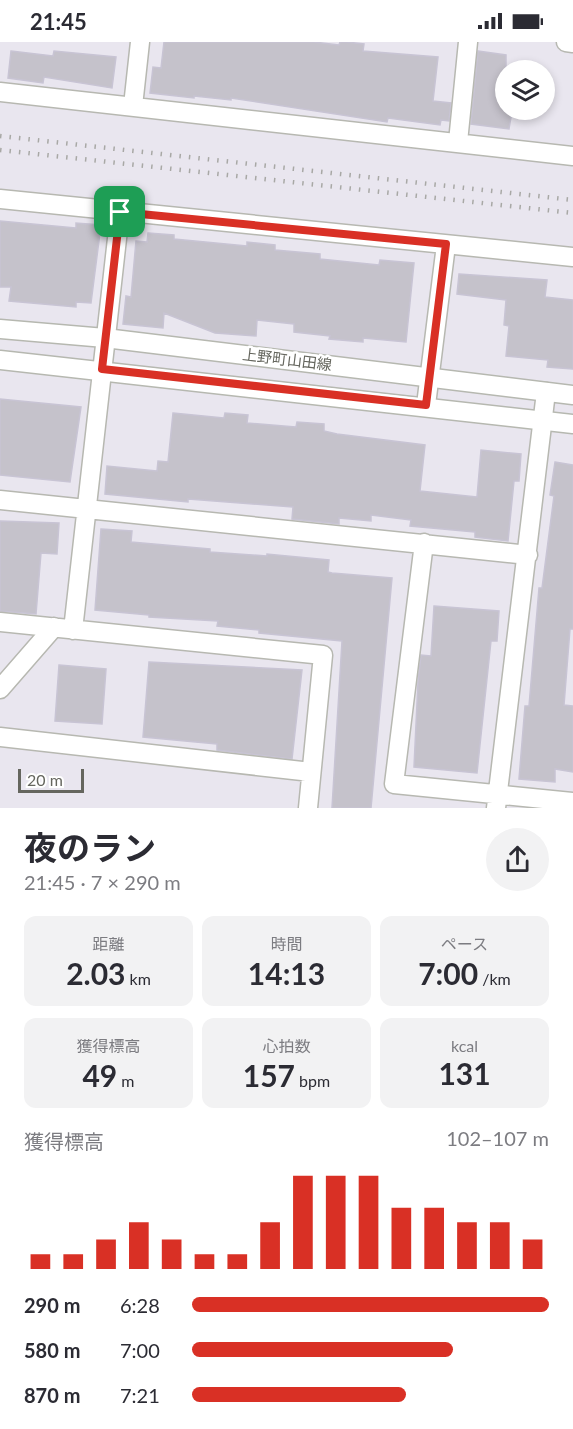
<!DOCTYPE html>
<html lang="ja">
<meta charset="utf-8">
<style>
body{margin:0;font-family:Lato,"Noto Sans JP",sans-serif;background:#f2f2f3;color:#2b2b33;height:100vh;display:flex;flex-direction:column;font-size:22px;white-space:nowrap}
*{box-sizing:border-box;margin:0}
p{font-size:20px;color:#7c7c81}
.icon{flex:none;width:33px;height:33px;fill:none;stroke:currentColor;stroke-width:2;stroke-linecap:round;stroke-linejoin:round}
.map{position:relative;height:766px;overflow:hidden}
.sheet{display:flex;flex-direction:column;background:#fff;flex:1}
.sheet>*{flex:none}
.tools{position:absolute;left:495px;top:18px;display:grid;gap:12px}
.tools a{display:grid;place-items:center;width:60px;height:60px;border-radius:50%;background:#fff;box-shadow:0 3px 9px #0003;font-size:30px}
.scale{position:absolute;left:18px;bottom:15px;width:66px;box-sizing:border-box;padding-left:6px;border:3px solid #65665e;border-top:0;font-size:16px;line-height:21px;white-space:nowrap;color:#65665e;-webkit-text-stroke:4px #fff;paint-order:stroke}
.pin{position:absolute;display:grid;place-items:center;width:51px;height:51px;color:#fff;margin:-26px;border-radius:12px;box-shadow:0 3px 9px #0006}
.round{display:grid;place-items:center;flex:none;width:63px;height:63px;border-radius:32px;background:#f2f2f3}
.head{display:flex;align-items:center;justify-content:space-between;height:102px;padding:0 24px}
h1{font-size:33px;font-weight:700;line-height:45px}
.figures{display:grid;grid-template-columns:repeat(3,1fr);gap:9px;height:102px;padding:6px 24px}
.figures div{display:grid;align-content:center;border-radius:12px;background:#f2f2f3;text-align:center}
.figures b{font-size:30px;font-weight:700}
.figures small{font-size:16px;font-weight:400}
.figures p{font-size:16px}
.chart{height:168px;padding:12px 24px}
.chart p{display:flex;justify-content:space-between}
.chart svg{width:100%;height:108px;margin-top:6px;stroke:#d93025;stroke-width:6}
ul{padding:0 24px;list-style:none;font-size:20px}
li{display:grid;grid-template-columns:96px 72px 1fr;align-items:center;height:45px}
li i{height:15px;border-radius:8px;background:#d93025}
.status{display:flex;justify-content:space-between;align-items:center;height:42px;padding:0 30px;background:#fff;direction:ltr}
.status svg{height:16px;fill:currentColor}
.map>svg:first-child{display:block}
</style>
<div class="status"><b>21:45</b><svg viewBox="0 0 49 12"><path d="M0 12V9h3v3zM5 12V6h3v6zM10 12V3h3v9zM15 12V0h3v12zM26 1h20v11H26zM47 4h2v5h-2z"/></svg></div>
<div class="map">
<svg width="573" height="766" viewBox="0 0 573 766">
<rect width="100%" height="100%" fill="#e9e6ef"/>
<path fill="#c5c2cb" stroke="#c8c4d4" stroke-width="1.5" d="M164 0H314L339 3 340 0H347L364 2 363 9 438 15 433 59 451 61 449 79 441 78 440 83 388 76 387 80 231 56V58L194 54V56L150 51 153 25 161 26Z
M11 9 53 14 54 9 116 15 112 46 44 35 43 41 8 36Z
M478 9 506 13V68L512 69 509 87 471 82Z
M0 179 76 186V181L101 183 91 261 76 260V265L9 259 11 245H0Z
M148 191 174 193V197L247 204V200L275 203V208L320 212V217L379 223 380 218 414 221 406 300 363 296V300L329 297 330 294 294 290V282L257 278 256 294 215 291 164 271 163 286 123 282 126 254 131 255 136 199 147 200Z
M459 232 547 238 545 255 573 258V327L547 325 548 318 506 314 509 284 504 283 506 258 457 252Z
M0 357 81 365 70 440 0 433Z
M173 371 224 376 225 371 248 373 247 381 296 385 297 380 324 382V389L337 392 425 403 420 449 477 455 481 408 521 412 519 439H514L508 499 475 495V490L410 484 411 478 371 473V479L339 476V482L292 477 293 465 188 457V460L105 452 107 424 157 429 158 419 168 420Z
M555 420 573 423V587H570L564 663 573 664V730L555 727V740L519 737 525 664H529L539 546H542L554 454 550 453Z
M0 479 59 481 57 512 41 511 36 572 0 569Z
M101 487 132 489 131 500 210 507V510L267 514V512L329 518 328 530 332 531 392 536 371 766H332L342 599 259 591V588L217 584 218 579 149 575V573L95 568Z
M434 564 499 569 497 599H491L477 731 414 725 418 640 421 613 431 614Z
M149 620 302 628 292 717 217 708V702L143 695Z
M59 623 106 627 102 682 55 679Z"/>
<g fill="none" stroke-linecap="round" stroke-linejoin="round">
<g stroke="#b7b8b1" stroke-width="21">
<path id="street" d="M566 0 573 1
M0 50 573 114
M133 64 140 0
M458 100 468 0
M0 157 573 215
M426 363 446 203
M0 458 528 513
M424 501 394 742 573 760
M0 580 323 613 308 766
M73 588 120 170
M0 647 54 585
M0 695 311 730
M496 766 546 350"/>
</g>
<g stroke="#b6b8b0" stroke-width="21">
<path id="secondary" d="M0 287 105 296 573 353
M0 318 573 382"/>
</g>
<use href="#street" stroke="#fff" stroke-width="18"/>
<use href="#secondary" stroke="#fff" stroke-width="18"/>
<path stroke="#a8a8a5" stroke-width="4.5" stroke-dasharray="1.5 8" stroke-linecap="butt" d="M0 94 573 158
M0 108 573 171"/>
</g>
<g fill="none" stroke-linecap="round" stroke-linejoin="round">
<g stroke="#fff" stroke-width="12">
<path id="route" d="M120 170 446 202 426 363 102 327Z"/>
</g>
<use href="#route" stroke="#d93025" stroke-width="8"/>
</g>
<g text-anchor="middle" stroke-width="5" stroke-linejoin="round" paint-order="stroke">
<g font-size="15" fill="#65665e" stroke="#fff">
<text transform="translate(287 318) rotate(7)" y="5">上野町山田線</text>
</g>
</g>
</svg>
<div class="tools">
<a><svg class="icon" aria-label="layers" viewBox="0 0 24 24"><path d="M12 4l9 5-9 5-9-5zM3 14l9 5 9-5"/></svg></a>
</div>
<div class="scale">20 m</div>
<div class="pin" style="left:120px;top:170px;background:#1e9e55"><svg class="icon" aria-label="arrive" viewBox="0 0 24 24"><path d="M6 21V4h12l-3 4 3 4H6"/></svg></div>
</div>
<section class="sheet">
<div class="head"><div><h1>夜のラン</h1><p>21:45 · 7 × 290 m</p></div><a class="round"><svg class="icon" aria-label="share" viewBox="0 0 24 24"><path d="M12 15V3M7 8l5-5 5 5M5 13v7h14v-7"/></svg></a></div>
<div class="figures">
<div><p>距離</p><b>2.03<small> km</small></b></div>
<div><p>時間</p><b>14:13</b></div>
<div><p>ペース</p><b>7:00<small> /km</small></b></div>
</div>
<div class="figures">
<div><p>獲得標高</p><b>49<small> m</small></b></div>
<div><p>心拍数</p><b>157<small> bpm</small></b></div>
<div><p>kcal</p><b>131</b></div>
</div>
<div class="chart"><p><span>獲得標高</span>102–107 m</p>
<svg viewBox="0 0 160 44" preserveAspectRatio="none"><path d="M5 44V38M15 44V38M25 44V32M35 44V25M45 44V32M55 44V38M65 44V38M75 44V25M85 44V6M95 44V6M105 44V6M115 44V19M125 44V19M135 44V25M145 44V25M155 44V32"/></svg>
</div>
<ul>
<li><b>290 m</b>6:28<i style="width:100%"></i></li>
<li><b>580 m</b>7:00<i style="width:73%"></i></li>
<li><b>870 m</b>7:21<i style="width:60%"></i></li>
</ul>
</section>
